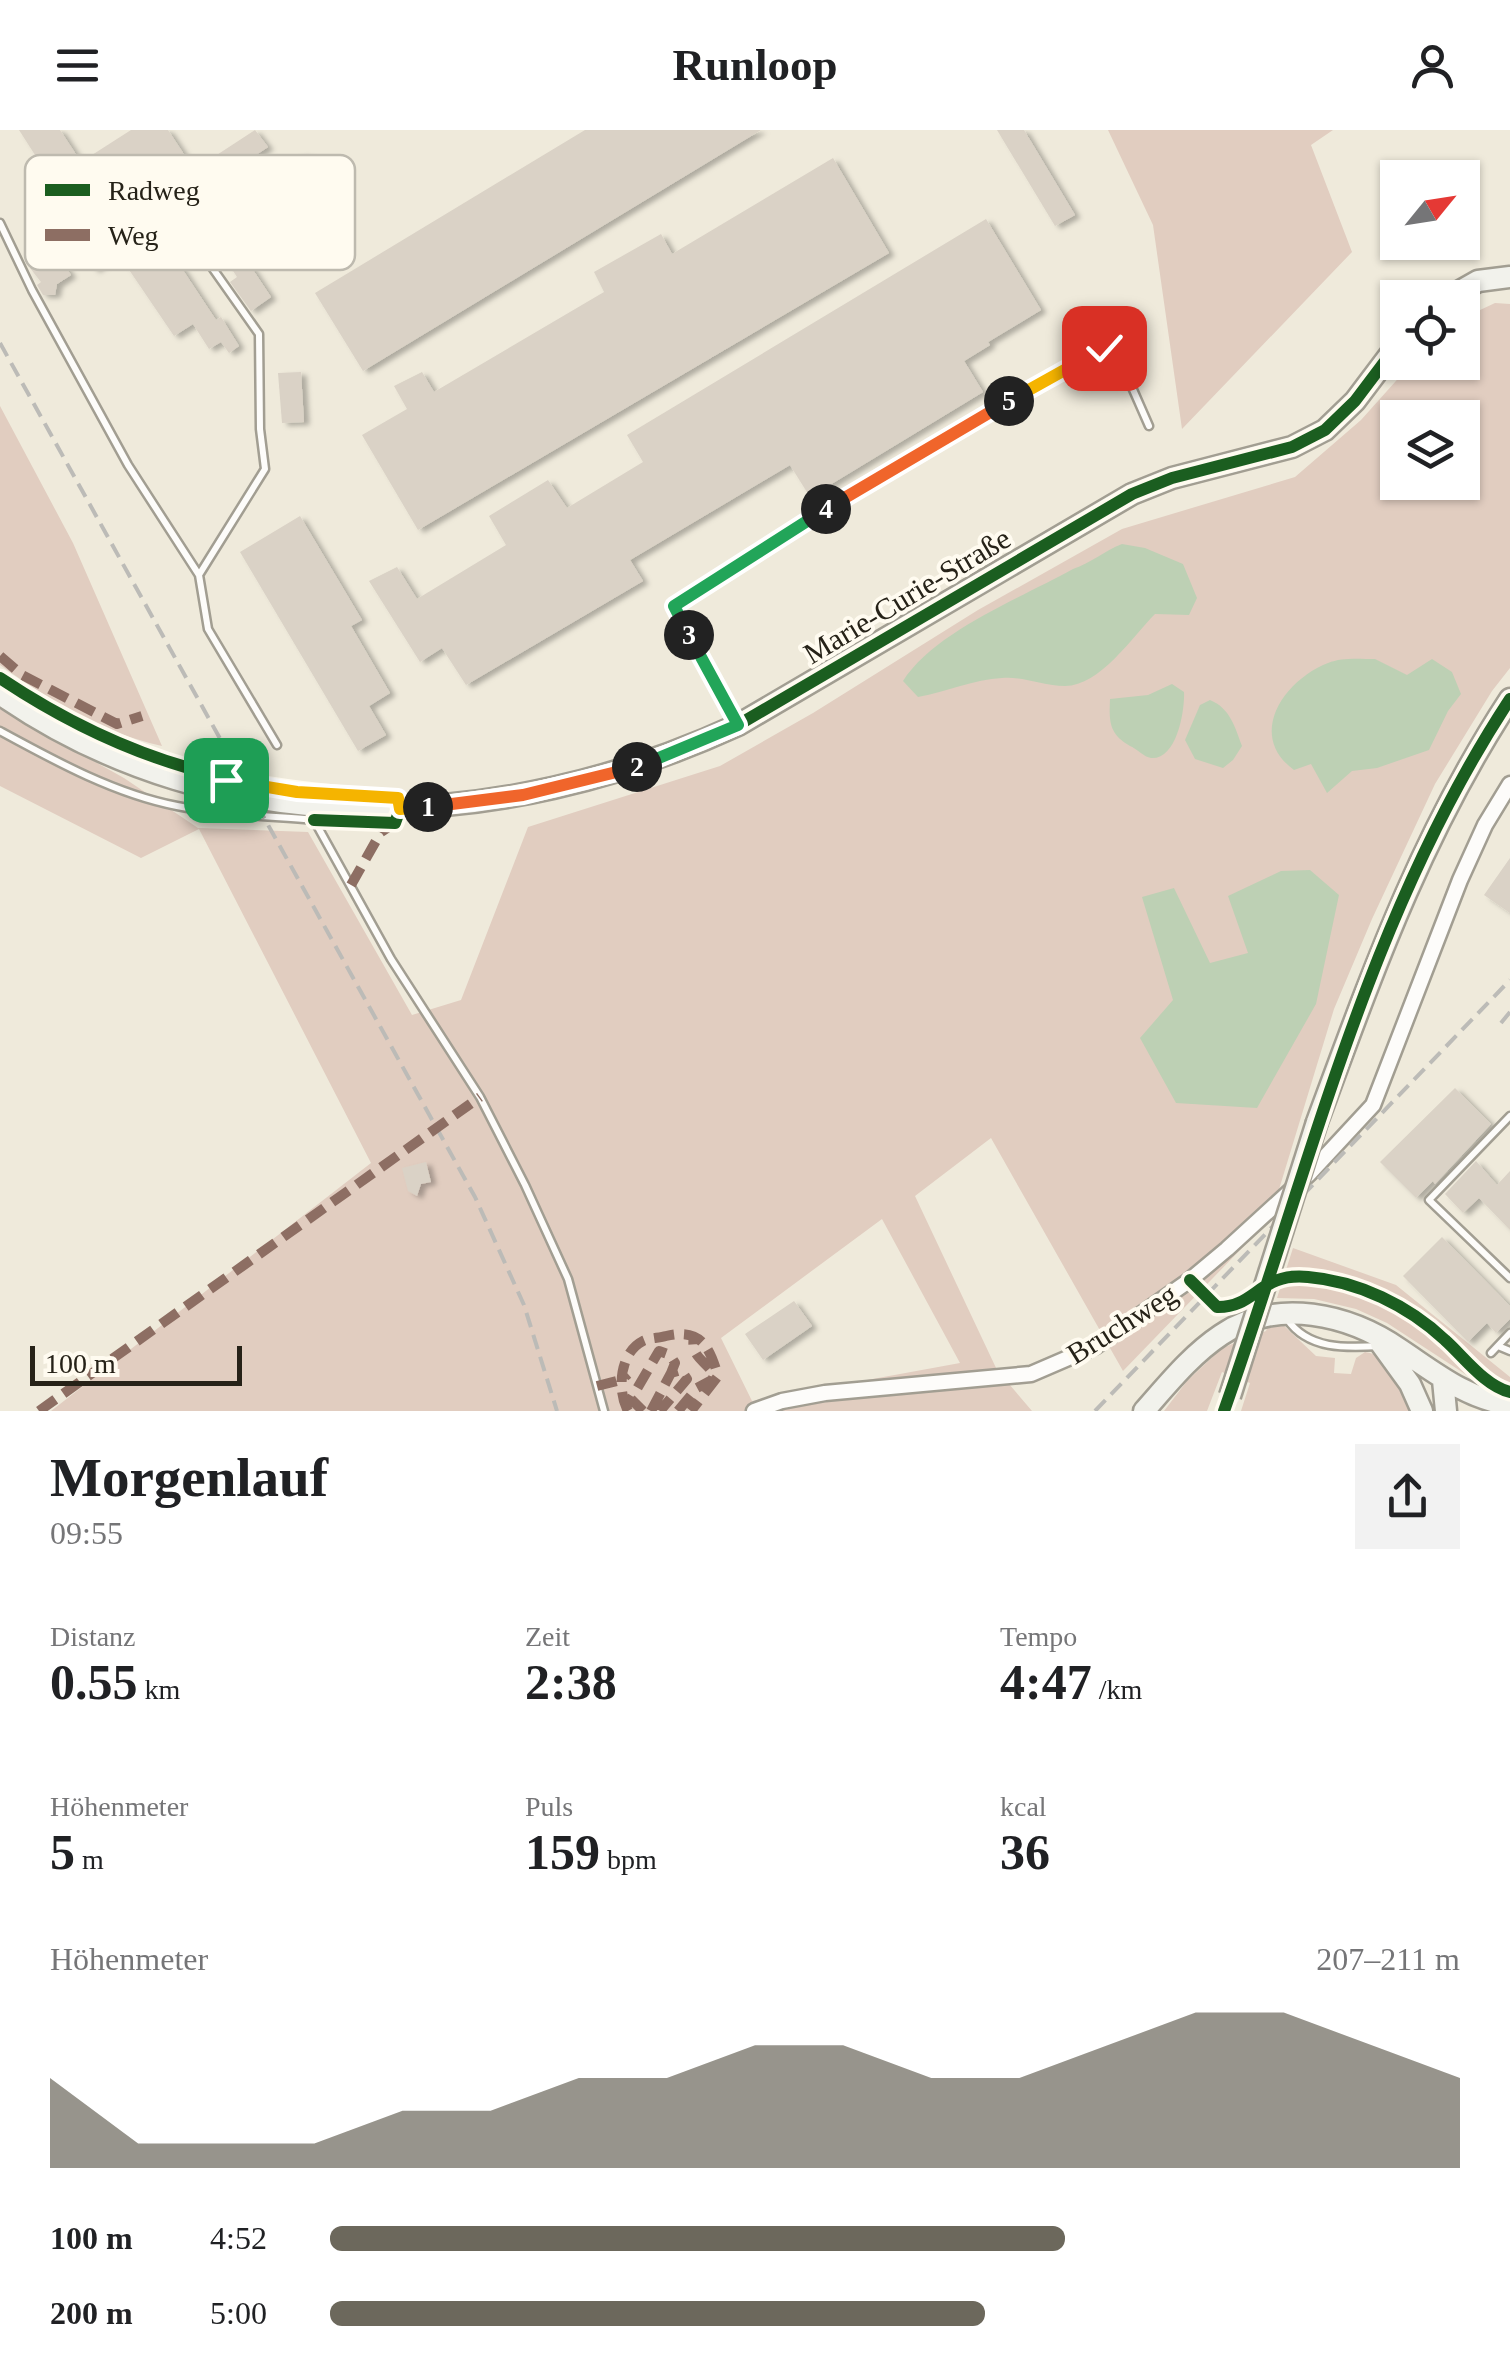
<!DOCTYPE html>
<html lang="de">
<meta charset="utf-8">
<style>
body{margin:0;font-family:Georgia,serif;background:#f2f2f2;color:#202124;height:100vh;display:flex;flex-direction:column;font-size:38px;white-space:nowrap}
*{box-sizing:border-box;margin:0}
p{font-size:32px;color:#757577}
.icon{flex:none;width:55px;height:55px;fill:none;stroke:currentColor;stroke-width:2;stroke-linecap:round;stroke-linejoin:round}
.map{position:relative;height:1281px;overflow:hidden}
.panel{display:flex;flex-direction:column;background:#fff;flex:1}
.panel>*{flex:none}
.needle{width:65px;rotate:60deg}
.controls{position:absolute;left:1380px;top:30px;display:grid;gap:20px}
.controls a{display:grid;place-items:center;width:100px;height:100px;border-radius:0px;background:#fff;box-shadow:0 2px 8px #0004;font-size:50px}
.scale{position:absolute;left:30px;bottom:25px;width:212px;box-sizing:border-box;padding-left:10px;border:5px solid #262218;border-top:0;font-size:28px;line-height:35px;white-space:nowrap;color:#262218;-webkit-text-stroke:8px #fffbf0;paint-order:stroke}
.pin{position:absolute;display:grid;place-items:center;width:85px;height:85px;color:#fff;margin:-42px;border-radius:20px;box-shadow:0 5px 15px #0006}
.km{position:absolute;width:50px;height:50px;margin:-25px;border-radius:50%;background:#222;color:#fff;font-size:28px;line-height:50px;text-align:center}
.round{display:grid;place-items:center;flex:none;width:105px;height:105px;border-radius:0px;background:#f2f2f2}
.head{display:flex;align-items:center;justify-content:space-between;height:170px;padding:0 50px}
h1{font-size:55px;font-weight:800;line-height:75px}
.figures{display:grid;grid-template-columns:repeat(3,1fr);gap:15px;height:170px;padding:10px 50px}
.figures div{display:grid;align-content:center}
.figures b{font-size:50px;font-weight:800}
.figures small{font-size:28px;font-weight:400}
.figures p{font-size:28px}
.chart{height:280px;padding:20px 50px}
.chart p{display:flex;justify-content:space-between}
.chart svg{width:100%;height:180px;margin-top:10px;fill:#6c685c;opacity:.7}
ul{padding:0 50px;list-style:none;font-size:32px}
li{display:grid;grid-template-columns:160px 120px 1fr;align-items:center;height:75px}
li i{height:25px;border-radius:12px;background:#6c685c}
header{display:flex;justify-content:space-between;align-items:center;height:130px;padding:0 50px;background:#fff;font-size:45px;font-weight:800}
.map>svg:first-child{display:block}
</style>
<header><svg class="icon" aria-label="menu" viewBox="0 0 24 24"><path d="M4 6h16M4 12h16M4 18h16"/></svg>Runloop<svg class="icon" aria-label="person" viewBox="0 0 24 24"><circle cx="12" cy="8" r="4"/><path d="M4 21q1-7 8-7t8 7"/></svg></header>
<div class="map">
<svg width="1510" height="1281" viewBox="0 0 1510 1281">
<defs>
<filter id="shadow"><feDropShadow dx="5.5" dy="3" stdDeviation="2.5" flood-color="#0004"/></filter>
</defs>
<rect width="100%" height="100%" fill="#efeadb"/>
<path fill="#e1cdc0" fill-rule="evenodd" d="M1108 0H1333L1311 15 1352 122 1182 299 1153 95Z
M1495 173 1510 174V538L1492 561 1435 654 1372 789 1334 879 1270 1089 1123 1241 991 1008 915 1066 997 1240 1032 1281H51L371 1033 199 699 141 728 0 656V579L124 648 198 698 308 702 412 885 461 870 528 697 720 636 813 583 978 480 1122 399 1295 347 1361 290 1412 233 1462 232 1463 188ZM1398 288H1462V352H1398ZM882 1089 960 1233 752 1271 721 1208Z
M0 276 73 413 162 616C94 600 56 574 0 535Z
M1293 1118 1396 1155 1510 1247V1254L1485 1257 1387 1193 1356 1179 1314 1169 1277 1168Z
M1280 1192 1316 1226 1335 1228 1334 1243 1351 1244 1356 1228 1365 1222C1393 1225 1404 1258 1412 1281H1241L1250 1253 1222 1242 1207 1281H1164L1187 1251 1222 1218 1266 1201 1269 1193Z"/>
<path fill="#bdd0b4" d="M1122 414 1145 418 1183 434 1197 468 1189 485 1155 484C1132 507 1100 556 1065 556 1043 556 1024 546 1002 548 974 549 947 562 918 567L903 551C935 501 1021 468 1073 439 1091 433 1104 421 1122 414Z
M1375 529 1407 545 1432 529 1452 542 1461 564 1448 581 1429 620 1377 638 1352 641 1327 663 1311 634 1294 640C1246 605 1284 550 1328 533 1342 527 1360 529 1375 529Z
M1172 554 1184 562C1185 580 1177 630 1151 628 1144 627 1137 619 1130 616 1109 604 1109 592 1110 569L1148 565Z
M1210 570C1230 578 1235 597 1242 616L1233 630 1223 638 1195 629 1185 610 1200 575Z
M1310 740 1339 765 1316 874 1257 978 1176 973 1140 908 1173 870 1142 767 1174 758 1210 833 1248 823 1228 766 1281 741Z"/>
<path fill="#dad2c6" filter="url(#shadow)" d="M19 0H60L81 32 131 0H168L195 41 155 68 157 71 100 103 115 125 94 140 86 127 96 120Z
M255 0 268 17 215 52 203 34Z
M585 0H761L363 241 315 163Z
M997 0H1024L1075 85 1055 96Z
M288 38a14 14 0 1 1 28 0a14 14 0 1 1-28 0Z
M833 28 889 123 418 400 362 305 407 279 394 256 422 242 434 262 604 162 594 142 661 104 672 124Z
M214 81 271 167 251 181 230 152 237 147 200 90Z
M986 89 1041 180 988 212 990 215 964 231 983 262 810 367 790 335 630 430 643 451 466 555 442 518 420 532 369 451 397 437 417 469 506 415 489 386 548 350 567 378 643 332 627 305Z
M157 101 216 190 221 187 239 216 229 223 221 212 209 219 193 194 174 206 119 125Z
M54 121 71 145 57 154 55 165H43L37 155 41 152 30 138Z
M301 242 304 292 282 293 278 243Z
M300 386 362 490 351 496 390 563 369 576 386 605 358 621 240 422Z
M1510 728V783L1484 765Z
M1455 958 1491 994 1435 1054 1433 1051 1416 1068 1380 1032Z
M1476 1031 1497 1055 1510 1041V1100L1479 1068 1463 1083 1445 1064Z
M426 1032 431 1052 421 1054 417 1066 408 1061 402 1038Z
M1442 1107 1510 1176V1189L1496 1203 1487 1193 1468 1212 1403 1146Z
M794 1171 812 1196 763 1230 745 1204Z"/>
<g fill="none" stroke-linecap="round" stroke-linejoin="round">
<g stroke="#a29e92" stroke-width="11">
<path id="lane" d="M0 93 32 160 128 335 199 445 208 499 277 615
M192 109 259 204 260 299 265 339 199 445
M735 589 674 476 827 378 1104 218 1131 255 1149 296
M0 601C55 631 115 664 177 676 221 685 269 686 314 690L391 829 480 967 525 1055 568 1149 604 1281
M1510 986 1429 1070 1510 1148
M1287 1189C1308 1220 1346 1218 1380 1216
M1498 1216 1510 1221
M1491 1223 1510 1203"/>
</g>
<g stroke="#a29e92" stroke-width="19">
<path id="street" d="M754 1281 782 1271 825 1263 1031 1244 1096 1216 1190 1150 1227 1119 1309 1044 1373 975 1460 750 1485 695 1510 654"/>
</g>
<g stroke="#a29e92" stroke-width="25">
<path id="secondary" d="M1448 168 1478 151 1510 147
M0 564C222 718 501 704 738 595L1132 364 1172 348 1292 317 1325 300 1355 271 1398 214
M1317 992C1373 841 1421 705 1510 569
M1381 1214 1410 1254 1422 1281
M1443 1250 1446 1281
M1144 1281C1168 1254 1191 1225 1221 1205 1277 1167 1349 1184 1401 1220 1437 1244 1466 1268 1510 1275"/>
</g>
<use href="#lane" stroke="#fdfcfa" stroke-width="6"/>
<use href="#street" stroke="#fdfcfa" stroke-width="14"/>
<use href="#secondary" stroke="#f2f2ec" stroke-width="20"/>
<path stroke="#bcbbb7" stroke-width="4" stroke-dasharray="15 8" stroke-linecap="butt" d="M0 213 475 1067 524 1175 557 1281
M1501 893 1510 882
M1095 1281 1510 850"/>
<g stroke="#a29e92" stroke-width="25" stroke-linecap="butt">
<path id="secondary-bridge" d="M1230 1266 1317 992"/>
</g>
<use href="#secondary-bridge" stroke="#f2f2ec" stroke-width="20"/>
<path stroke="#8d6e63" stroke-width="10" stroke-dasharray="20 10" stroke-linecap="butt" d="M0 526 22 545 117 594 142 586
M351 755 381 702 393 694
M597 1256 621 1250 628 1244
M39 1281 480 967
M628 1281C617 1261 619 1223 643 1211 649 1208 659 1208 666 1206 700 1198 709 1215 718 1246L691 1281
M643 1281 631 1269 659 1221 670 1225 675 1233 671 1243
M651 1281 671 1243 681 1240 687 1249 660 1281
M678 1281 697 1258 712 1250 714 1245C705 1229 690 1228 694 1206"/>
<g stroke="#fffbf0" stroke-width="19">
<path id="cycleway" d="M0 548C130 635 244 662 398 668L400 679 395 693 314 690
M400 679C527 668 622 648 738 595L1132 364 1172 348 1292 317 1325 300 1355 271 1398 214
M1190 1150 1217 1177C1256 1178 1259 1142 1308 1147 1358 1151 1409 1176 1445 1210 1464 1227 1485 1256 1510 1262
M1224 1281C1310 1039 1367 786 1510 569"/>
</g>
<use href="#cycleway" stroke="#1b5e20" stroke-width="12"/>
</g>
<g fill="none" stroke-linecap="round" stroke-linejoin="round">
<g stroke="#fff" stroke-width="20">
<path id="split-1" d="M226 650 297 662 398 668 400 679 428 677"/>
</g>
<g stroke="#fff" stroke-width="20">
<path id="split-2" d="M428 677 523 665 637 637"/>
</g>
<g stroke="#fff" stroke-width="20">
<path id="split-3" d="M637 637 738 595 689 505"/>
</g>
<g stroke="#fff" stroke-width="20">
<path id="split-4" d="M689 505 674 476 826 379"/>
</g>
<g stroke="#fff" stroke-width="20">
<path id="split-5" d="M826 379 1009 271"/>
</g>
<g stroke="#fff" stroke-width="20">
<path id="split-6" d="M1009 271 1104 218"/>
</g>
<use href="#split-1" stroke="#f5b400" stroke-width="12"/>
<use href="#split-2" stroke="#f0652b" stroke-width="12"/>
<use href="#split-3" stroke="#22a559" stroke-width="12"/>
<use href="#split-4" stroke="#22a559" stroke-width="12"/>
<use href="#split-5" stroke="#f0652b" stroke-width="12"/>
<use href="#split-6" stroke="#f5b400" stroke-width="12"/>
</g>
<g text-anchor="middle" stroke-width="8" stroke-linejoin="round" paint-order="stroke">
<g font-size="30" fill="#262218" stroke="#fffbf0">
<text transform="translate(907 466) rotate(-31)" y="10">Marie-Curie-Straße</text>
<text transform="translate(1122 1194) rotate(-32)" y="10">Bruchweg</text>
</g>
</g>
<rect x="25" y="25" width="330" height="115" rx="15" fill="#fffbf0" stroke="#bebaaf" stroke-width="2.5"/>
<rect x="45" y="54" width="45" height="12" fill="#1b5e20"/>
<rect x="45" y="99" width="45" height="12" fill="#8d6e63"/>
<g font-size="28" fill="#262218">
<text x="108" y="70">Radweg</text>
<text x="108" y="115">Weg</text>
</g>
</svg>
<div class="controls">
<a><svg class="needle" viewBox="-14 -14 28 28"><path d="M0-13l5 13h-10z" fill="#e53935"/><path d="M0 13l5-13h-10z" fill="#757577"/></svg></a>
<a><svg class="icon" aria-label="locate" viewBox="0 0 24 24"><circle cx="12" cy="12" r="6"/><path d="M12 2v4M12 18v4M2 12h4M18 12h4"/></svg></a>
<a><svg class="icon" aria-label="layers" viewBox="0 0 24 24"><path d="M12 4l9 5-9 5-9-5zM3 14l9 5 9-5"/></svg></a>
</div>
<div class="scale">100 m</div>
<div class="pin" style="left:226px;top:650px;background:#1e9e55"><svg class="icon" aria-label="arrive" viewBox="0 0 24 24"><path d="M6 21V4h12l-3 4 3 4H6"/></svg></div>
<div class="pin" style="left:1104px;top:218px;background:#d93025"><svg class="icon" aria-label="check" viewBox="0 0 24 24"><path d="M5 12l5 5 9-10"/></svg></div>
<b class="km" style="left:428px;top:677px">1</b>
<b class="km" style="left:637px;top:637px">2</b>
<b class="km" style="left:689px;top:505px">3</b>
<b class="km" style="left:826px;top:379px">4</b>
<b class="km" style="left:1009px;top:271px">5</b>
</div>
<section class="panel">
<div class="head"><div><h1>Morgenlauf</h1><p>09:55</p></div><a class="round"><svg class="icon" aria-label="share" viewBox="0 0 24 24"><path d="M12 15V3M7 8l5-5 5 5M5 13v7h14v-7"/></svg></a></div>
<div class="figures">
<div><p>Distanz</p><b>0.55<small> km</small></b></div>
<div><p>Zeit</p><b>2:38</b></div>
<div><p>Tempo</p><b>4:47<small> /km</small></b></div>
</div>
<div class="figures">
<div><p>Höhenmeter</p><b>5<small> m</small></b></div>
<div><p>Puls</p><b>159<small> bpm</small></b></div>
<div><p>kcal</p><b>36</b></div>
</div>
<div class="chart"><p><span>Höhenmeter</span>207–211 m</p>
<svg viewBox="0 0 160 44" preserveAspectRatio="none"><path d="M0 44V22L10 38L20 38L30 38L40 30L50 30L60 22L70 22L80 14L90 14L100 22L110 22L120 14L130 6L140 6L150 14L160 22V44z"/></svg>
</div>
<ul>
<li><b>100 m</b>4:52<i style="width:65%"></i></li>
<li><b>200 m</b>5:00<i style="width:58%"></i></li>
</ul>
</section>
